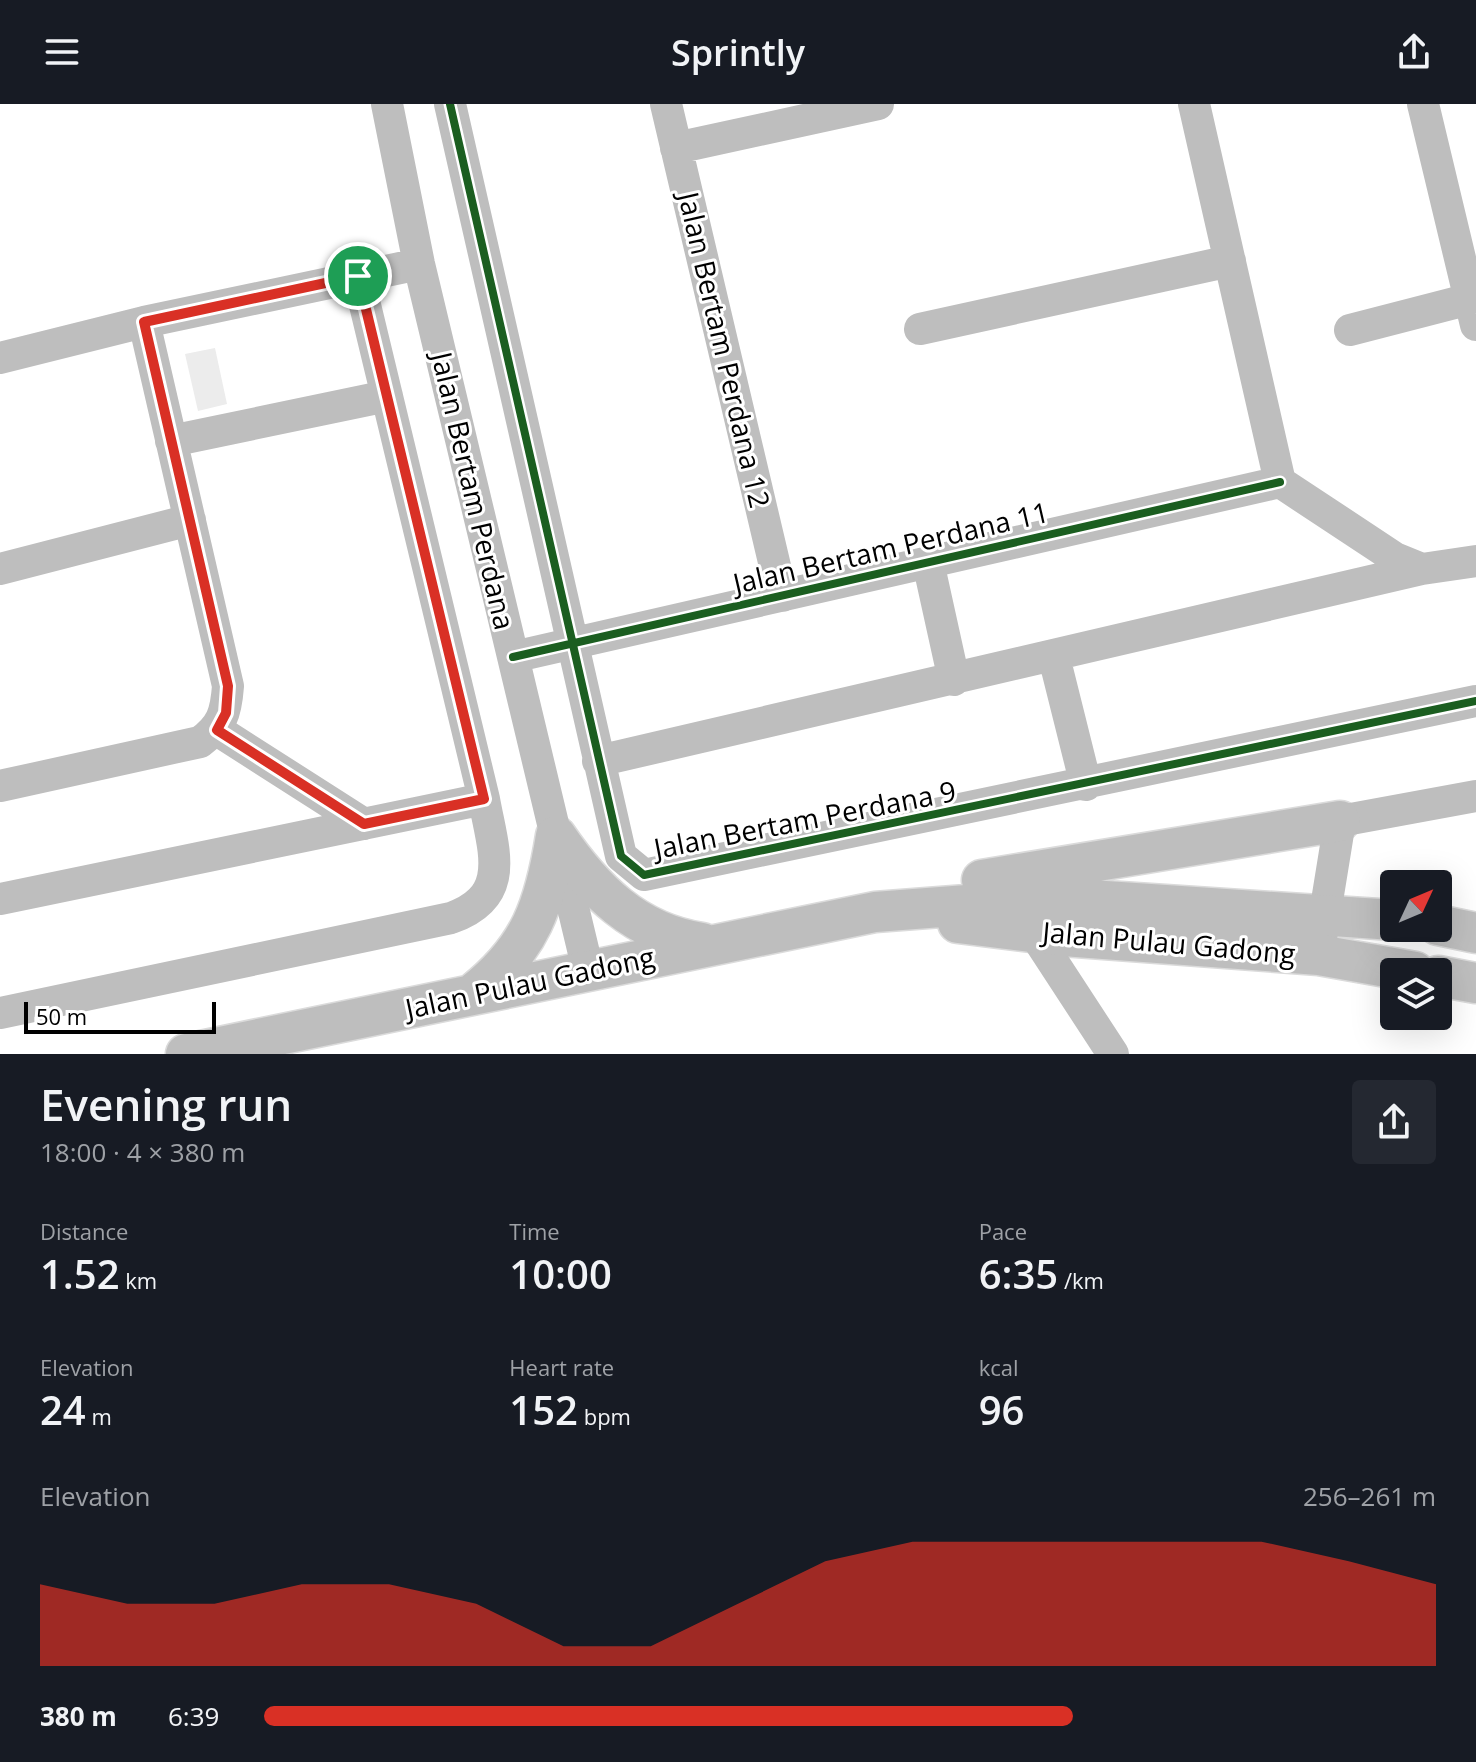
<!DOCTYPE html>
<meta charset="utf-8">
<style>
body{margin:0;font-family:"Open Sans",sans-serif;background:#242831;color:#f1f3f6;height:100vh;display:flex;flex-direction:column;font-size:30px;white-space:nowrap}
*{box-sizing:border-box;margin:0}
p{font-size:26px;color:#9ea1a6}
.icon{flex:none;width:44px;height:44px;fill:none;stroke:currentColor;stroke-width:2;stroke-linecap:round;stroke-linejoin:round}
.map{position:relative;height:950px;overflow:hidden}
.drawer{display:flex;flex-direction:column;background:#171b24;flex:1}
.drawer>*{flex:none}
.needle{width:52px;rotate:46deg}
.fabs{position:absolute;left:1380px;top:766px;display:grid;gap:16px}
.fabs a{display:grid;place-items:center;width:72px;height:72px;border-radius:8px;background:#171b24;box-shadow:0 8px 32px #0002;font-size:40px}
.scale{position:absolute;left:24px;bottom:20px;width:192px;box-sizing:border-box;padding-left:8px;border:4px solid #000;border-top:0;font-size:22px;line-height:28px;white-space:nowrap;color:#000;-webkit-text-stroke:6px #fff;paint-order:stroke}
.pin{position:absolute;display:grid;place-items:center;width:68px;height:68px;color:#fff;margin:-34px;border:4px solid #fff;border-radius:50%;box-shadow:0 2px 8px #0007}
.round{display:grid;place-items:center;flex:none;width:84px;height:84px;border-radius:8px;background:#242831}
.overview{display:flex;align-items:center;justify-content:space-between;height:136px;padding:0 40px}
h1{font-size:44px;font-weight:600;line-height:60px}
.stats{display:grid;grid-template-columns:repeat(3,1fr);gap:12px;height:136px;padding:8px 40px}
.stats div{display:grid;align-content:center}
.stats b{font-size:40px;font-weight:600}
.stats small{font-size:22px;font-weight:400}
.stats p{font-size:22px}
.chart{height:224px;padding:16px 40px}
.chart p{display:flex;justify-content:space-between}
.chart svg{width:100%;height:144px;margin-top:8px;fill:#d93025;opacity:.7}
ul{padding:0 40px;list-style:none;font-size:26px}
li{display:grid;grid-template-columns:128px 96px 1fr;align-items:center;height:60px}
li i{height:20px;border-radius:10px;background:#d93025}
header{display:flex;justify-content:space-between;align-items:center;height:104px;padding:0 40px;background:#171b24;font-size:36px;font-weight:600}
.map>svg:first-child{display:block}
</style>
<header><svg class="icon" aria-label="menu" viewBox="0 0 24 24"><path d="M4 6h16M4 12h16M4 18h16"/></svg>Sprintly<svg class="icon" aria-label="share" viewBox="0 0 24 24"><path d="M12 15V3M7 8l5-5 5 5M5 13v7h14v-7"/></svg></header>
<div class="map">
<svg width="1476" height="950" viewBox="0 0 1476 950">
<rect width="100%" height="100%" fill="#fff"/>
<path fill="#ececec" d="M215 244 227 300 198 307 185 250Z"/>
<g fill="none" stroke-linecap="round" stroke-linejoin="round">
<g stroke="#dbdbdb" stroke-width="43">
<path id="major" d="M556 732C593 786 635 829 702 839
M982 776 1340 717
M958 819 1063 832 1319 851 1415 868
M1438 821 1476 829
M1438 872 1476 879
M474 889C531 844 545 801 556 732
M186 950 875 808 1060 794 1394 816"/>
</g>
<path stroke="#bebebe" stroke-width="32" d="M387 0 419 160 588 866
M450 0 621 752 644 771 1476 597
M666 0 782 492
M1194 0 1280 378 1395 454 1422 465 1476 457
M1423 0 1476 221
M676 44 878 0
M920 225 1230 157
M1350 226 1470 195
M0 254 144 218 419 160
M171 337 387 292
M928 458 954 576
M0 465 190 416
M513 553 1280 378
M1054 553 1086 681
M217 626 364 720
M598 657 1422 465
M0 682 200 638C222 622 226 609 228 582L144 218
M0 795 484 695
M1034 829 1113 950
M1321 834 1340 717 1476 692
M0 909 451 814C513 792 493 746 484 695L358 172"/>
<use href="#major" stroke="#bebebe" stroke-width="40"/>
<g stroke="#fff" stroke-width="13">
<path id="cycleway" d="M450 0 621 752 644 771 1476 597
M513 553 1280 378"/>
</g>
<use href="#cycleway" stroke="#1b5e20" stroke-width="8"/>
</g>
<g fill="none" stroke-linecap="round" stroke-linejoin="round">
<g stroke="#fff" stroke-width="16">
<path id="route" d="M358 172 484 695 364 720 217 626 226 609 228 582 144 218Z"/>
</g>
<use href="#route" stroke="#d93025" stroke-width="10"/>
</g>
<g text-anchor="middle" stroke-width="6" stroke-linejoin="round" paint-order="stroke">
<g font-size="28" fill="#000" stroke="#fff">
<text transform="translate(724 246) rotate(77)" y="10">Jalan Bertam Perdana 12</text>
<text transform="translate(473 387) rotate(77)" y="10">Jalan Bertam Perdana</text>
<text transform="translate(891 444) rotate(-13)" y="10">Jalan Bertam Perdana 11</text>
<text transform="translate(805 716) rotate(-11)" y="10">Jalan Bertam Perdana 9</text>
<text transform="translate(1169 839) rotate(5)" y="10">Jalan Pulau Gadong</text>
<text transform="translate(530 879) rotate(-12)" y="10">Jalan Pulau Gadong</text>
</g>
</g>
</svg>
<div class="fabs">
<a><svg class="needle" viewBox="-14 -14 28 28"><path d="M0-13l5 13h-10z" fill="#e53935"/><path d="M0 13l5-13h-10z" fill="#9ea1a6"/></svg></a>
<a><svg class="icon" aria-label="layers" viewBox="0 0 24 24"><path d="M12 4l9 5-9 5-9-5zM3 14l9 5 9-5"/></svg></a>
</div>
<div class="scale">50 m</div>
<div class="pin" style="left:358px;top:172px;background:#1e9e55"><svg class="icon" aria-label="arrive" viewBox="0 0 24 24"><path d="M6 21V4h12l-3 4 3 4H6"/></svg></div>
</div>
<section class="drawer">
<div class="overview"><div><h1>Evening run</h1><p>18:00 · 4 × 380 m</p></div><a class="round"><svg class="icon" aria-label="share" viewBox="0 0 24 24"><path d="M12 15V3M7 8l5-5 5 5M5 13v7h14v-7"/></svg></a></div>
<div class="stats">
<div><p>Distance</p><b>1.52<small> km</small></b></div>
<div><p>Time</p><b>10:00</b></div>
<div><p>Pace</p><b>6:35<small> /km</small></b></div>
</div>
<div class="stats">
<div><p>Elevation</p><b>24<small> m</small></b></div>
<div><p>Heart rate</p><b>152<small> bpm</small></b></div>
<div><p>kcal</p><b>96</b></div>
</div>
<div class="chart"><p><span>Elevation</span>256–261 m</p>
<svg viewBox="0 0 160 44" preserveAspectRatio="none"><path d="M0 44V19L10 25L20 25L30 19L40 19L50 25L60 38L70 38L80 25L90 12L100 6L110 6L120 6L130 6L140 6L150 12L160 19V44z"/></svg>
</div>
<ul>
<li><b>380 m</b>6:39<i style="width:69%"></i></li>
</ul>
</section>
